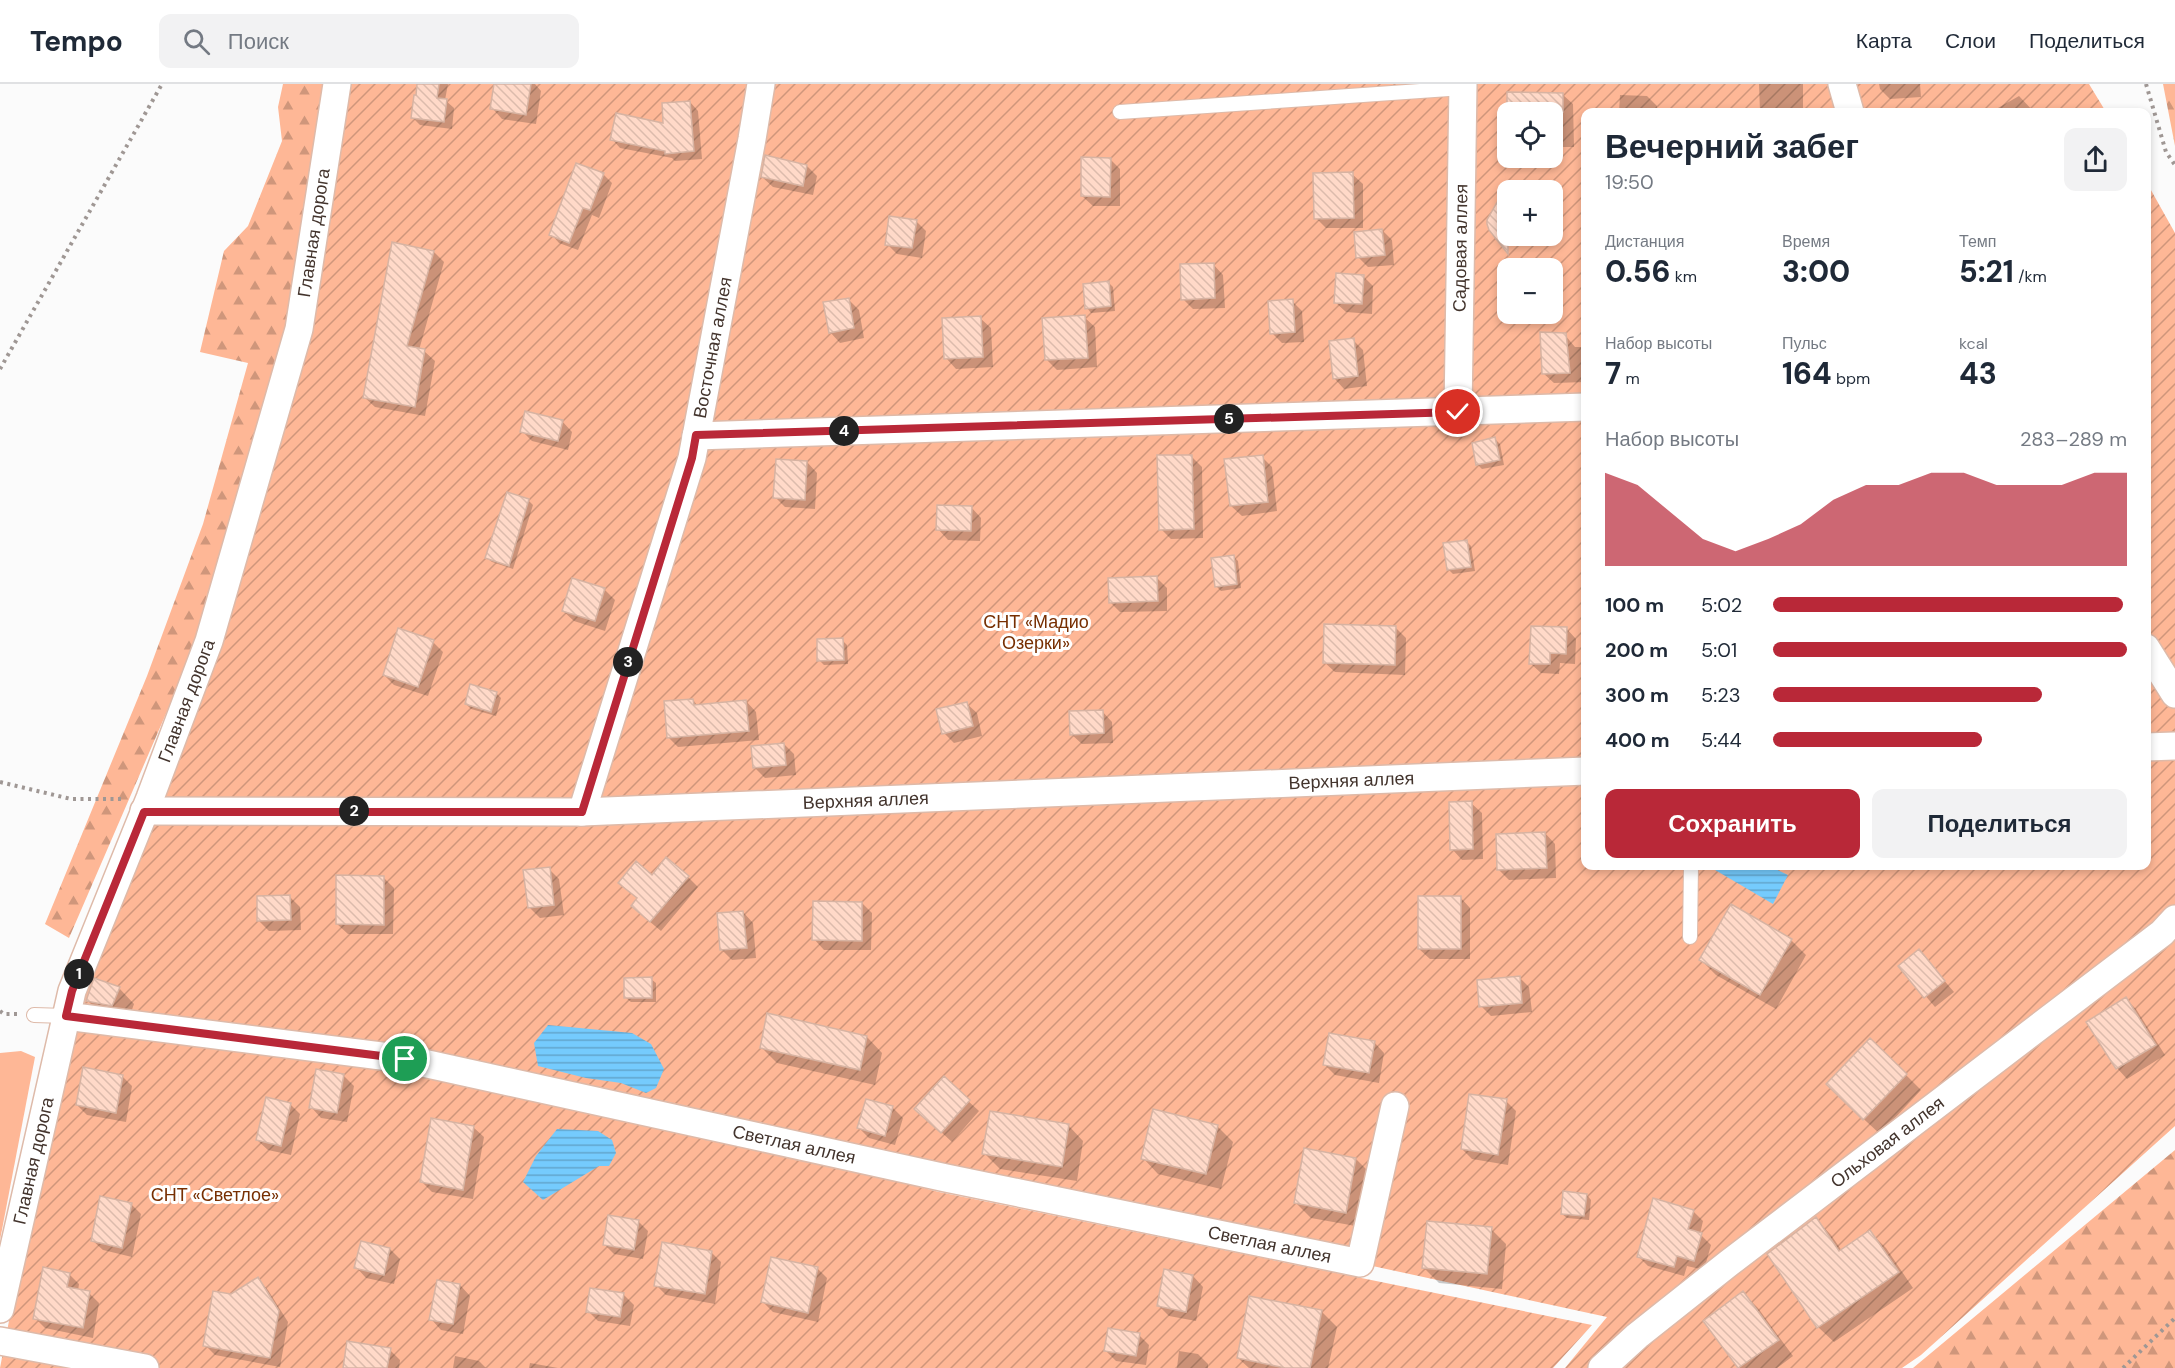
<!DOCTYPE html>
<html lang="ru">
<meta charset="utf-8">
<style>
body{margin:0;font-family:"DM Sans",sans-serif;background:#f2f2f3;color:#1f2937;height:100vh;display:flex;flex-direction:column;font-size:22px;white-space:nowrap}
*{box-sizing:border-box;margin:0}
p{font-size:20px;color:#747a83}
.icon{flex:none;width:33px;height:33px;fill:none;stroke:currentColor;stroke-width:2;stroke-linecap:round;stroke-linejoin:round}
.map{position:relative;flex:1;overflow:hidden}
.panel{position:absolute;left:1581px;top:24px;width:570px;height:762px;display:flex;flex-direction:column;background:#fff;border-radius:12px;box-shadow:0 3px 9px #0003}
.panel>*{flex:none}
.controls{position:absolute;left:1497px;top:18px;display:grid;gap:12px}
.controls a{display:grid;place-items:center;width:66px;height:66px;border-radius:12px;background:#fff;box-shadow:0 3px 9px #0003;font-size:30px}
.pin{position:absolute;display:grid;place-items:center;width:51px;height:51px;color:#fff;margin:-26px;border:3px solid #fff;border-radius:50%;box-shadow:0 2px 6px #0007}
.km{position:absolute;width:30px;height:30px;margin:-15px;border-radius:50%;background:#222;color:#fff;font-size:16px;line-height:30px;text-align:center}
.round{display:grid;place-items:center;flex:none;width:63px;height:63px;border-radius:12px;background:#f2f2f3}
.head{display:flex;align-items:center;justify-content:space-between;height:102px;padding:0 24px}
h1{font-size:33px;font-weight:800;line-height:45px}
.figures{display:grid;grid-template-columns:repeat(3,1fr);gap:9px;height:102px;padding:6px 24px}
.figures div{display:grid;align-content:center}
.figures b{font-size:30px;font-weight:800}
.figures small{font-size:16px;font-weight:400}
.figures p{font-size:16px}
.chart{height:168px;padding:12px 24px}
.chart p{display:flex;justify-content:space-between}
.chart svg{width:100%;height:108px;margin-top:6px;fill:#b92838;opacity:.7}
.action{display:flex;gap:12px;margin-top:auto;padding:12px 24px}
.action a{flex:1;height:69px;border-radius:12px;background:#b92838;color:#fff;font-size:24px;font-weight:800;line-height:69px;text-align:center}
.action a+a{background:#f2f2f3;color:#1f2937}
ul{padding:0 24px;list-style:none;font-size:20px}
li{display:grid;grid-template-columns:96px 72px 1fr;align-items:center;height:45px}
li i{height:15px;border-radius:8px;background:#b92838}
header{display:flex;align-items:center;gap:36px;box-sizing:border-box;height:84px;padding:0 30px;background:#fff;border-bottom:2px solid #e0e1e3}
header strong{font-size:28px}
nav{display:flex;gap:33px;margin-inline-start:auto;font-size:21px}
.search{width:420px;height:54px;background:#f2f2f3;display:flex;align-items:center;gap:15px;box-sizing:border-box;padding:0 21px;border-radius:12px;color:#747a83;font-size:22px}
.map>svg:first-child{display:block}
</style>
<header>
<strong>Tempo</strong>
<div class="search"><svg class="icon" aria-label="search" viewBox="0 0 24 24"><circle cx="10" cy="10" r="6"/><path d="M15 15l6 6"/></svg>Поиск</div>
<nav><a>Карта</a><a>Слои</a><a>Поделиться</a></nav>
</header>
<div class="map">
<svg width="2175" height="1284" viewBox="0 0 2175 1284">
<defs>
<pattern id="forest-firs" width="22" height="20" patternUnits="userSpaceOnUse" patternTransform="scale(1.5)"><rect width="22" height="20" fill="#feb796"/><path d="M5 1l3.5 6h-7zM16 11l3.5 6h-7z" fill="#cf967b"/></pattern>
<pattern id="garden-furrows" width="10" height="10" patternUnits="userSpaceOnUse" patternTransform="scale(1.5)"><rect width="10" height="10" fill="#feb796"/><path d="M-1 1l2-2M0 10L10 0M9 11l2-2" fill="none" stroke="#cf967b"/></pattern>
<pattern id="water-rules" width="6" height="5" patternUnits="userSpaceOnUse" patternTransform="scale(1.5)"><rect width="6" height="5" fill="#75cbfd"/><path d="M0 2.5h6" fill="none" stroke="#62a6cd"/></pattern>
<pattern id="building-back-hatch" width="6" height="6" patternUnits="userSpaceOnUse" patternTransform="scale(1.5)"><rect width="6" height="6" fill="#ffd9c8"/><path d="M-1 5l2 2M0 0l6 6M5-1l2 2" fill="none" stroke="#dcbbac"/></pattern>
</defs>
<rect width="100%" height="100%" fill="#fbfbfb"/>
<path fill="#feb796" d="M21 967 35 973 0 1156V969Z"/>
<path fill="url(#forest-firs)" d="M283 0H326L287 243 197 558 69 854 45 840 147 592 203 440 248 279 200 268 224 167 248 142 282 57 278 23Z
M2163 0H2175V62Z
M2175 1066V1284H1913Z"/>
<path fill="url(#garden-furrows)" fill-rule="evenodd" d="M330 0H2089L2106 28H1586V782H2146L2147 99 2175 149V1042L1921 1271 1902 1284H1565L1607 1233 426 976 939 1108 1592 1241 1553 1284H0L72 907 225 486 291 244ZM1508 28H1552V74H1508ZM1508 106H1552V152H1508ZM1508 184H1552V230H1508Z"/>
<path fill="url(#water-rules)" d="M1712 782H1769L1788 791 1773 820 1710 783Z
M548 941 632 949 651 960 664 985 656 1004 646 1009 621 999 586 994 538 982 534 959Z
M557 1045 598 1047 612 1056 616 1069 609 1082H599L543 1116 523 1098 536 1072Z"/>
<path fill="#0003" d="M419 0H448L445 16 454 24 452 45 420 41 413 34Z
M496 0H535L541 7 536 40 502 35 492 24Z
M1759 0H1803V28H1760Z
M1879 0H1920L1921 13 1890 15 1880 5Z
M1508 10H1562L1573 20 1574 63H1552V28H1508Z
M1620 11 1647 12 1657 22V28H1619Z
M2019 12 2034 28H1991Z
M690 18 698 27 702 75 675 77 672 74 620 64 612 55 665 41Z
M1110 75 1120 85V122H1093L1082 112Z
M807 82 817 92 813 111 773 103 762 93Z
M603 90 612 99 599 134 592 131 578 166 559 159 551 150Z
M1352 90 1363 100V144H1326L1316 134Z
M1582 110H1586V132L1583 129Z
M916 137 926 147 922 174 897 170 887 160Z
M1382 146 1392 156 1394 181 1368 183 1358 173Z
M1508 152H1515L1511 156 1503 157Z
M434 168 444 178 419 266 424 267 435 277 425 332 375 323 364 313Z
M1213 180 1223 191 1225 224 1193 225 1183 215Z
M1363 192 1373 202 1372 230 1346 228 1335 218Z
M1108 198 1113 203 1115 227 1091 229 1087 224Z
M848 215 859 226 864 254 840 259 830 248Z
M1292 217 1302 227 1304 258 1282 259 1272 249Z
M1084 233 1095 243 1097 283 1057 286 1047 276Z
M980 234 991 244 993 283 956 285 946 274Z
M1565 251 1575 263H1586V298L1554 299 1543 289Z
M1353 256 1363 266 1367 302 1344 305 1334 294Z
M562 337 572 348 568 366 532 357 522 347Z
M1495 355 1500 360 1504 381 1482 385 1477 380Z
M1192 373 1202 383 1203 454 1171 455 1161 445Z
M1262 373 1272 383 1277 427 1242 432 1231 422Z
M807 378 817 389 815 425 785 423 775 413Z
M528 416 533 421 513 485 492 478 487 474Z
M971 423 981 434 980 457 948 456 938 445Z
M1467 458 1471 462 1475 487 1453 490 1448 485Z
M1233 472 1238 477 1241 504 1221 507 1216 502Z
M1157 494 1167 504V527L1120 528 1110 518Z
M604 505 615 516 605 547 574 537 563 527Z
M1396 544 1406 554 1405 591 1335 588 1324 578Z
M1566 544 1576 555 1575 580 1560 579 1559 590 1541 589 1530 579Z
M842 556 847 561 848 580 824 581 819 576Z
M433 558 443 568 428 612 394 601 384 591Z
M496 609 501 614 496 632 471 625 466 620Z
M693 616 698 622 746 617 756 628 759 656 678 663 668 653Z
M966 619 977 629 982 652 954 659 944 649Z
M1102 627 1112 638 1113 659 1082 660 1071 650Z
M784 660 794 670 796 691 765 694 755 684Z
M1471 719 1482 729 1483 775 1462 776 1452 765Z
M1545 749 1555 760 1556 794 1509 796 1499 786Z
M549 785 559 795 564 831 540 834 530 824Z
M652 793H688L698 803 661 847 643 832 638 815 620 799Z
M384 794 394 804 393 850H348L337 840Z
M290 813 300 823 301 846 269 847 259 837Z
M1460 813 1470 824V875H1430L1419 865Z
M862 819 872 829 871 866H824L814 855Z
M743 828 753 839 756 874 732 876 722 866Z
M1791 856 1806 871 1776 925 1716 891 1701 876Z
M1919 867 1954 908 1935 923 1900 882Z
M1519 893 1529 903 1532 928 1491 932 1481 922Z
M651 895 656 899V918H631L626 914Z
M119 904 134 920 128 937 103 932 88 917Z
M2126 915 2136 925 2165 971 2127 995 2117 984Z
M867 953 882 969 875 1001 777 979 761 963Z
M1374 958 1384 969 1379 999 1335 991 1325 981Z
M1906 991 1921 1006 1880 1050 1843 1016Z
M122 992 132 1002 126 1038 87 1031 77 1021Z
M344 992 354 1002 347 1038 321 1034 311 1023Z
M944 995 979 1027 952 1058 927 1035Z
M1506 1017 1516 1027 1508 1081 1472 1075 1462 1065Z
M290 1020 300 1030 291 1071 268 1066 257 1056Z
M892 1023 903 1034 895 1061 869 1054 859 1044Z
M1068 1041 1083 1057 1077 1097 1000 1085 984 1069Z
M1217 1042 1233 1058 1221 1105 1158 1090 1143 1074Z
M473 1043 484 1053 473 1115 432 1108 422 1098Z
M1356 1075 1371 1090 1361 1143 1311 1134 1296 1119Z
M1587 1111 1591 1116 1589 1136 1567 1134 1562 1130Z
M131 1120 141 1130 132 1173 103 1166 92 1156Z
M1693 1127 1703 1137 1700 1150 1711 1161 1704 1186 1687 1182 1684 1192 1648 1182 1638 1172Z
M1816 1135 1831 1151 1842 1167 1870 1148 1886 1164 1913 1204 1834 1258 1818 1243Z
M638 1137 648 1147 643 1175 614 1170 604 1160Z
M1491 1145 1506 1160 1502 1205 1439 1199 1424 1184Z
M390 1165 400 1175 394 1200 366 1194 356 1183Z
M711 1168 721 1178 715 1220 666 1211 656 1201Z
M817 1184 827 1194 818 1238 773 1228 763 1218Z
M69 1190 79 1200 78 1207 89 1209 99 1219 93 1254 45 1244 35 1234Z
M1193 1192 1203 1203 1196 1237 1169 1232 1159 1222Z
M258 1195 268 1206 288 1238 280 1283 215 1271 205 1261 232 1212Z
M460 1201 470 1212 463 1250 441 1246 431 1235Z
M1743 1209 1758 1224 1793 1272 1777 1284H1740L1705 1237Z
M623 1210 634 1221 630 1242 598 1237 588 1227Z
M1321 1227 1337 1243 1328 1284H1249L1238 1274Z
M1139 1251 1149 1261 1146 1281 1116 1277 1106 1267Z
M390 1266 400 1276 399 1284H344Z
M1179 1267 1198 1270 1208 1280V1284H1177Z
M455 1272 479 1277 486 1284H453Z
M530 1279 558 1284H529Z"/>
<path fill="url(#building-back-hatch)" stroke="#d7b3a2" stroke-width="1.5" d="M417 0H439L437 14 447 15 444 38 411 34 414 11H416Z
M494 0H531L526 31 490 25Z
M1507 8 1563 9V28H1507Z
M690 17 694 67 665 70V67L610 56 616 29 663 39 662 19Z
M765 71 807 81 803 102 761 93Z
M1081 73 1111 74 1110 113 1081 112Z
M576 79 604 89 590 126 583 124 569 159 549 151Z
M1353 88 1354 134 1314 135 1313 89Z
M1508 99V170L1489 146 1487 140V136Z
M889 132 917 136 912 164 885 161Z
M1382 145 1385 171 1356 174 1354 148Z
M392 158 434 167 407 262 425 265 415 323 363 314Z
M1214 179 1215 214 1181 216 1180 180Z
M1336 189 1364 191 1362 220 1334 219Z
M1109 197 1111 222 1085 225 1083 200Z
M849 214 854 244 829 249 823 218Z
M1293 215 1295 248 1270 250 1268 217Z
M1085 231 1088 274 1045 276 1042 234Z
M981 232 983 273 944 275 942 234Z
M1540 248 1566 249 1570 289 1542 290Z
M1354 254 1358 292 1333 295 1329 257Z
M525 327 563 336 558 357 520 348Z
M1495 353 1500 376 1476 381 1472 359Z
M1157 371H1192L1194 445 1159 446Z
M1263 371 1268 418 1230 422 1224 375Z
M776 375 807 377 805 416 773 414Z
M507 408 529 415 509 482 485 474Z
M937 421 972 422 971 447 936 446Z
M1467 456 1471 483 1447 486 1443 459Z
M1234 471 1237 500 1215 503 1211 474Z
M1157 492 1158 517 1109 519 1108 494Z
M572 494 605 504 595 537 562 527Z
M1324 540 1396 542 1395 581 1323 579Z
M1531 542 1567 543 1566 570 1550 569V580H1529Z
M398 544 434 556 418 603 383 591Z
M843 554 844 576 817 577V555Z
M470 600 497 608 491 628 465 620Z
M693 615 694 621 746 616 749 647 667 654 664 617Z
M967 618 973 642 942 650 936 625Z
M1103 626 1104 649 1070 651 1069 627Z
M784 659 786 681 753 684 751 662Z
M1472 717 1473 765 1450 766 1449 718Z
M1545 748 1547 784 1497 786 1496 750Z
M666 773 689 792 650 838 631 822 637 814 618 799 636 777 652 791Z
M550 783 554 821 528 824 523 786Z
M336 791 384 792V841L336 840Z
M290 811 291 836 257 837V812Z
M1418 812H1461V865H1418Z
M813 817 862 818V857L812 856Z
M1731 820 1792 855 1760 911 1699 876Z
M743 827 747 864 720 866 717 829Z
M1919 865 1945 897 1924 914 1898 882Z
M1520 892 1522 919 1479 923 1477 896Z
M652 893V914H624V894Z
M94 894 120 903 112 922 86 917Z
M2126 913 2156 961 2116 985 2086 938Z
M767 929 867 952 860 986 760 964Z
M1329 949 1375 957 1369 989 1323 981Z
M1870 954 1907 990 1863 1036 1826 1000Z
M83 983 123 991 116 1029 76 1021Z
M316 985 344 990 337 1029 309 1024Z
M944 992 970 1016 941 1049 914 1025Z
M1469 1010 1507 1015 1498 1071 1461 1065Z
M266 1013 291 1019 281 1062 256 1056Z
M866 1015 893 1022 885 1052 857 1044Z
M1153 1025 1218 1041 1206 1090 1141 1075Z
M990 1027 1069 1040 1062 1083 982 1070Z
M431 1034 474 1042 463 1106 420 1098Z
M1304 1064 1356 1074 1346 1129 1294 1119Z
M1563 1107 1587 1110 1584 1132 1561 1130Z
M100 1112 132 1119 122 1164 91 1157Z
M1653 1114 1694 1126 1688 1145 1702 1149 1694 1177 1677 1172 1674 1183 1637 1173Z
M608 1131 639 1136 634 1166 603 1161Z
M1816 1133 1839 1167 1870 1146 1899 1188 1817 1244 1767 1170Z
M1427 1137 1492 1143 1487 1190 1422 1184Z
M361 1157 390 1164 384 1191 354 1184Z
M662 1158 712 1167 705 1210 654 1202Z
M771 1173 818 1183 808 1229 761 1218Z
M43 1183 70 1189 67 1203 90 1207 83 1244 33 1235Z
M1164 1185 1193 1191 1186 1228 1157 1222Z
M258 1193 279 1227 270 1274 203 1262 213 1207 231 1210Z
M437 1196 460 1200 453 1240 429 1236Z
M590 1204 624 1209 620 1233 586 1228Z
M1743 1207 1779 1256 1738 1284 1703 1237Z
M1249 1212 1322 1226 1310 1284H1285L1237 1274Z
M1108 1244 1140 1249 1136 1272 1104 1267Z
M347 1257 391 1264 387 1284H343Z"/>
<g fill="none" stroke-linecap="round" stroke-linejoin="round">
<g stroke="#debaa9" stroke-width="16">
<path id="lane" d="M1120 28 1463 4
M1690 853 1691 782
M34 931 66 932"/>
</g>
<g stroke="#debaa9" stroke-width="30">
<g id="street">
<path d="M1842 0 1850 28"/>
<path id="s1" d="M1458 328 1463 0"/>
<path d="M696 352 1586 323"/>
<path d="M2146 564 2175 610"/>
<path d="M2146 663 2175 662"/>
<path id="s2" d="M144 727 582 728 1586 687"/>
<path id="s3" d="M582 728 692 374 752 55 761 0"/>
<path id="s4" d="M66 932 405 975 946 1094 1360 1179 1395 1022"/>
<path id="s5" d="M0 1225 72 907 150 714 209 557 299 245 337 0"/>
<path d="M0 1257 145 1284"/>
<path id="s6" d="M1602 1284 1637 1252 1729 1179 2162 849 2175 835"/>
</g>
</g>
<path stroke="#9f9794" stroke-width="4" stroke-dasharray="3 4.5" stroke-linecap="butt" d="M2146 0 2166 68 2175 81
M0 285 162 0
M0 698 71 715H123
M0 927 4 930H17
M2123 1284 2175 1234"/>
<use href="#lane" stroke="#fff" stroke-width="14"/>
<use href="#street" stroke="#fff" stroke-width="27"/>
</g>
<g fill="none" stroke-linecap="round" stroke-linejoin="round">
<g stroke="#fff" stroke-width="12">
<path id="route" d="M405 975 66 932 72 907 144 728H582L692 374 696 351 1458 328"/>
</g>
<use href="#route" stroke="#b92838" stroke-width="8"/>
</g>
<g text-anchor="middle" stroke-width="6" stroke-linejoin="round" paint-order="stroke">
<g font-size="18" fill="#43342d" stroke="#fff">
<text dy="6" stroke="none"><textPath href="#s5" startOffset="1124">Главная дорога</textPath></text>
<text dy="6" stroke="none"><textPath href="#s1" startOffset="164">Садовая аллея</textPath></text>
<text dy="6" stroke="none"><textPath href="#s3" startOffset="483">Восточная аллея</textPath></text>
<text dy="6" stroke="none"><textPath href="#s5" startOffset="638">Главная дорога</textPath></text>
<text dy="6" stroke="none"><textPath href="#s2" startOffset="1208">Верхняя аллея</textPath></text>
<text dy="6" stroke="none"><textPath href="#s2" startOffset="722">Верхняя аллея</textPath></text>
<text dy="6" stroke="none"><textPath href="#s6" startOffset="364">Ольховая аллея</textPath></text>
<text dy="6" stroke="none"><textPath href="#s4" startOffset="740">Светлая аллея</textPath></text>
<text dy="6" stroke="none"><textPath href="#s5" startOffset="152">Главная дорога</textPath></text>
<text dy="6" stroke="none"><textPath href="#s4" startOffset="1226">Светлая аллея</textPath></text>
</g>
<g font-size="18" fill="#772f02" stroke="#fff">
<text x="1036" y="544">СНТ «Мадио<tspan x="1036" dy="21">Озерки»</tspan></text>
<text x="215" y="1117">СНТ «Светлое»</text>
</g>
</g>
</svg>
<div class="controls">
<a><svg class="icon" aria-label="locate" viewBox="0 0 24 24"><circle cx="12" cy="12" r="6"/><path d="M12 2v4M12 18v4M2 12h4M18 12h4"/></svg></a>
<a>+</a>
<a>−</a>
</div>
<div class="pin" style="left:405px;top:975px;background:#1e9e55"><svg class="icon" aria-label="arrive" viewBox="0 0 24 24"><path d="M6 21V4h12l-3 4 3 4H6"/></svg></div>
<div class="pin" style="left:1458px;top:328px;background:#d93025"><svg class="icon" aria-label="check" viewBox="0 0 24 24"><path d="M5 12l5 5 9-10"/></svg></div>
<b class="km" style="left:79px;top:890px">1</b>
<b class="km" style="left:354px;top:727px">2</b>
<b class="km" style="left:628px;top:578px">3</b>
<b class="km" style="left:844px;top:347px">4</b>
<b class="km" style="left:1229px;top:335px">5</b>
<section class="panel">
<div class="head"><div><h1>Вечерний забег</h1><p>19:50</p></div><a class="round"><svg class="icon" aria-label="share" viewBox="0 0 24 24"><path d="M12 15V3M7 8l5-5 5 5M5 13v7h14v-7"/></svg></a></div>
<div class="figures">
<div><p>Дистанция</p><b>0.56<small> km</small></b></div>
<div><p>Время</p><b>3:00</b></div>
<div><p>Темп</p><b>5:21<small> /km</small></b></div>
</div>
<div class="figures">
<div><p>Набор высоты</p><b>7<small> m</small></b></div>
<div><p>Пульс</p><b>164<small> bpm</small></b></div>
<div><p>kcal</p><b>43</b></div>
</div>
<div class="chart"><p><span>Набор высоты</span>283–289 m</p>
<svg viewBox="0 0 160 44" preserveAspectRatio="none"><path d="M0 44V6L10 11L20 22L30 33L40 38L50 33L60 27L70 17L80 11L90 11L100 6L110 6L120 11L130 11L140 11L150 6L160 6V44z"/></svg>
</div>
<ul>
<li><b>100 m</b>5:02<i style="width:99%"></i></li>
<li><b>200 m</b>5:01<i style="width:100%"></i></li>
<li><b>300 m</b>5:23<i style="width:76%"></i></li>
<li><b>400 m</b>5:44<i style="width:59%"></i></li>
</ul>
<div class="action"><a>Сохранить</a><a>Поделиться</a></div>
</section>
</div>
